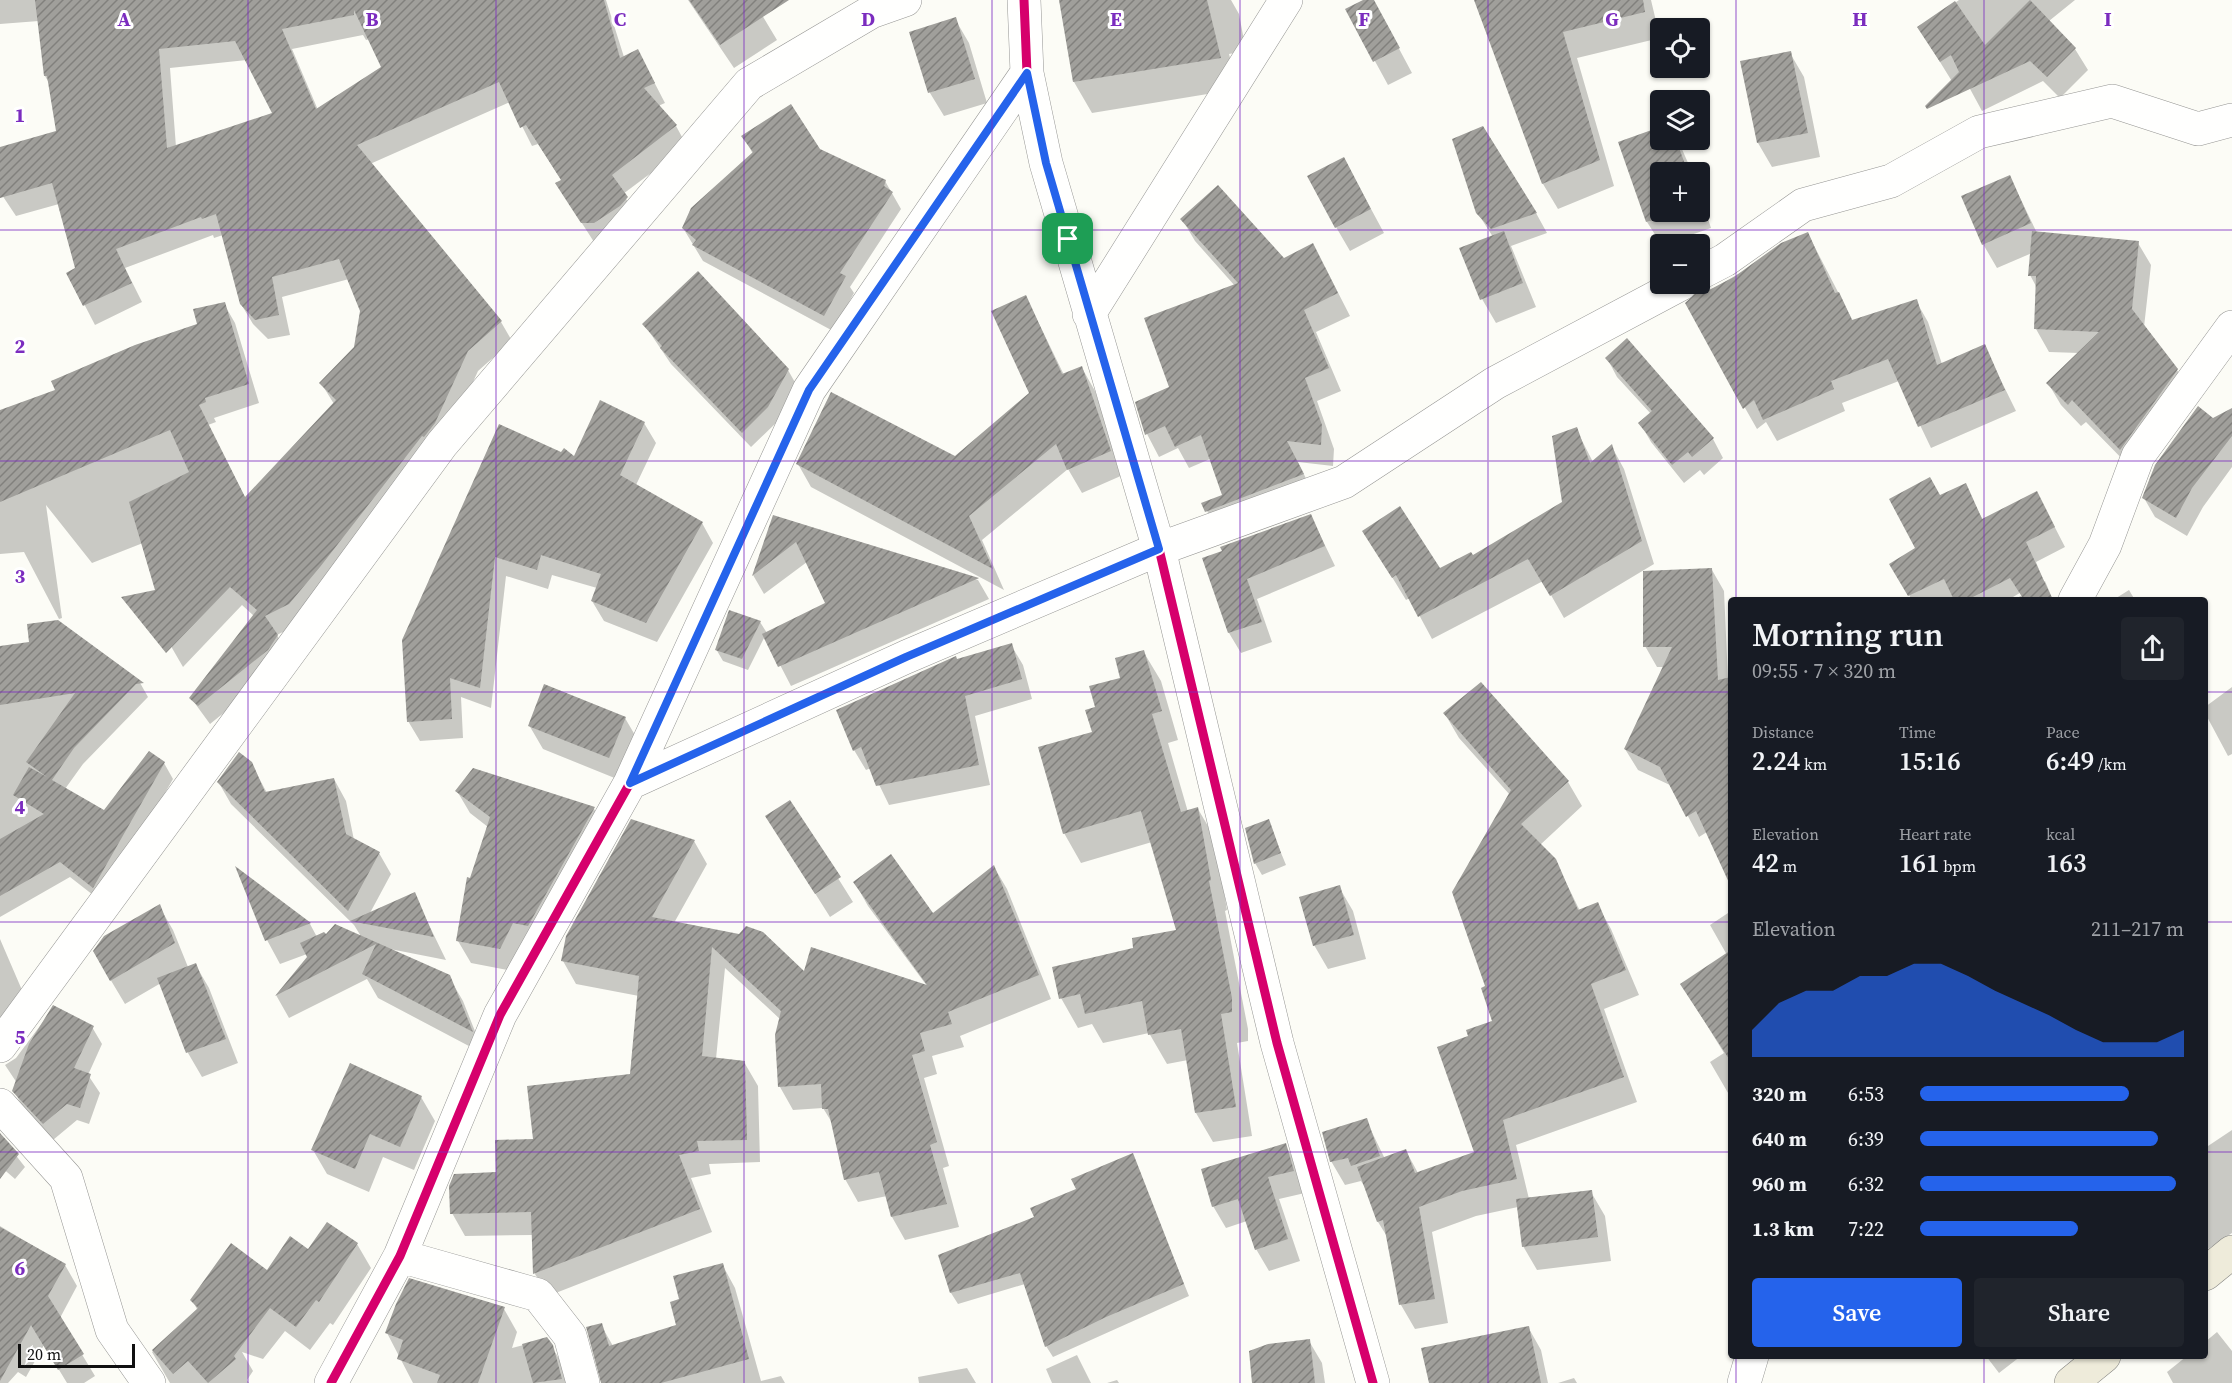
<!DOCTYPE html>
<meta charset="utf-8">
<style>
body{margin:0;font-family:"Source Serif 4",serif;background:#20242c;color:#f1f3f6;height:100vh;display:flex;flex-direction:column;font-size:22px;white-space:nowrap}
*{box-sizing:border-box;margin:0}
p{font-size:20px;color:#9ea1a6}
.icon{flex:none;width:33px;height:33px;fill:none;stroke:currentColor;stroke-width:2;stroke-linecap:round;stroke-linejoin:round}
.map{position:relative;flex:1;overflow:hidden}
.side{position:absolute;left:1728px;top:597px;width:480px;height:762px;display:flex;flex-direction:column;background:#171b24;border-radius:6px;box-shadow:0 2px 4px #0004}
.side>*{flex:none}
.fabs{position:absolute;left:1650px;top:18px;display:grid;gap:12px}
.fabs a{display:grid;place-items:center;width:60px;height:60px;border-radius:6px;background:#171b24;box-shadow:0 2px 4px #0004;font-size:30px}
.scale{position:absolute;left:18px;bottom:15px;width:117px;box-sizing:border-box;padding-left:6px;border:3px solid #101010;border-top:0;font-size:16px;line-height:21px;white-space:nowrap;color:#101010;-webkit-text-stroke:4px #fff;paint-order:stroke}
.pin{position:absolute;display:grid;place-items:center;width:51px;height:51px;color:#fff;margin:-26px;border-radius:12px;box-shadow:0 3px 9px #0006}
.round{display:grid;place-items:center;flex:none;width:63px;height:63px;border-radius:6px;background:#20242c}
.head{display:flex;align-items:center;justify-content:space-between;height:102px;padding:0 24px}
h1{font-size:33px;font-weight:600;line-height:45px}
.figures{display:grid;grid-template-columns:repeat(3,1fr);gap:9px;height:102px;padding:6px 24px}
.figures div{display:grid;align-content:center}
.figures b{font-size:26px;font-weight:600}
.figures small{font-size:16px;font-weight:400}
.figures p{font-size:16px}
.chart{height:168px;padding:12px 24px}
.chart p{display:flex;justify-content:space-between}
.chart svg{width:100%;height:108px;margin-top:6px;fill:#2563eb;opacity:.7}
.button{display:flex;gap:12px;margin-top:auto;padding:12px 24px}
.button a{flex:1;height:69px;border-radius:6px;background:#2563eb;color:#fff;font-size:24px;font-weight:600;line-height:69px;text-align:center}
.button a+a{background:#20242c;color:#f1f3f6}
ul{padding:0 24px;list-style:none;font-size:20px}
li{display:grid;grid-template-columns:96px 72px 1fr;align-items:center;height:45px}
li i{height:15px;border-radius:8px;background:#2563eb}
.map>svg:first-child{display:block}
</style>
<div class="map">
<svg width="2232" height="1383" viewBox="0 0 2232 1383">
<defs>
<pattern id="building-hatch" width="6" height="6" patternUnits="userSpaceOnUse" patternTransform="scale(1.5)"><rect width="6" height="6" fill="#a09f9b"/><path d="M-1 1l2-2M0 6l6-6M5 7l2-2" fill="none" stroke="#81807d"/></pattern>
</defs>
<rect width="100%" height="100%" fill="#fcfcf6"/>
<path fill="#0003" fill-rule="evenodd" d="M0 0H606L624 57 638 51 665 103 658 106 676 126 687 146 623 194 638 218 594 242 569 203 562 181 538 144 532 146 510 102 370 164 501 322 512 341 478 371 446 442 300 623 277 635 288 655 278 669 210 724 191 698 254 616 242 605 183 667 172 648 169 612 143 543 92 563 46 505 62 618 59 619 24 552 0 554V411L57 391 198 325 224 304 235 323 259 403 214 418 216 422 208 425 246 499 334 404 321 383 355 348 362 311 349 279 282 297 290 335 268 339 253 324 241 304 223 235 214 238 213 235 125 268 142 302 95 325 68 273 77 269 59 204 16 216 0 192V148L58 132 49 83 45 76 39 21 0 24ZM363 35 366 40 370 39 383 68 318 110 292 49ZM247 60 274 114 176 147 170 68Z
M688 0H753L777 40 734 68Z
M1061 0H1231L1239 14 1246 51 1229 54 1238 89 1092 113 1074 82Z
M1366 0H1373L1412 73 1388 85 1347 10Z
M1475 0H1651L1660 38 1577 58 1614 186 1558 209 1543 184Z
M1959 0H2075L2049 21 2075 49 2088 70 2060 98 2043 81 1982 111 1963 76 1953 83 1919 28Z
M955 19 969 43 987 103 944 116 930 93 911 33Z
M1790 53 1804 77 1820 157 1772 167 1758 143 1742 62Z
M1660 129V140H1678L1692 172H1660V212H1700V194L1711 228 1665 244H1661L1647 222 1620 143Z
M743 136 819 150 885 181 901 209 850 287 854 293 833 331 703 261 683 228 753 154Z
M2010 177 2037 233 2138 243 2151 265 2144 327 2177 370 2190 392 2134 471 2086 422 2081 426 2061 405 2048 383 2079 353 2049 352 2036 329 2037 288 2030 275 2032 253 1997 268 1983 244Z
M1357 183 1384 233 1350 251 1336 227Z
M1477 212 1536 213 1547 233 1511 246 1536 307 1496 323 1482 299 1493 237Z
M1182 219 1283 260 1325 267 1350 316 1316 332 1341 391 1317 401 1334 449 1333 466 1298 462 1315 497 1220 534 1203 504 1224 496 1210 459 1189 468 1178 448 1159 457 1147 434 1137 403 1170 387 1235 286 1195 241Z
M1808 234 1853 321 1916 301 1928 322 1942 364 1984 346 2016 411 1931 448 1899 381 1842 403 1845 411 1777 441 1766 422 1757 429 1686 304Z
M1026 297 1064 375 1082 368 1095 391 1123 475 1082 493 1068 469 982 540 1004 590 811 487 798 464 955 457 1030 394Z
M644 324 788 370 797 386 776 423 751 447 671 364Z
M1627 340 1713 439 1723 458 1704 475 1700 470 1684 483 1651 442 1640 423 1651 414 1617 377 1607 358Z
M2232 410V467L2203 507 2187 536 2155 517 2144 498 2213 420Z
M644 423 656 443 636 485 702 523 713 543 657 642 604 621 592 601 597 588 552 575 548 589 506 576 491 708 461 697 463 738 420 741 408 721 404 641 574 458Z
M1576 429 1593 462 1612 447 1624 469 1654 564 1564 618 1543 581 1432 639 1410 598 1406 600 1364 531 1439 570 1472 557 1563 503Z
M1965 485 1983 520 2047 512 2065 547 2036 562 2043 579 2008 600H1956L1954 597 1948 600H1912L1891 564 1917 549 1940 497Z
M1311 516 1335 566 1257 599 1272 642 1241 653 1229 633 1203 559Z
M774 517 978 580 989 599 791 686 765 636 748 670 723 661 716 649 760 622 767 633 827 604 807 562 764 594 753 575Z
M1712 570 1724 591 1728 679 1731 678V872L1707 832 1699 837 1672 786 1638 770 1625 749 1664 667H1657L1645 646Z
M2045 581 2053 600H2014Z
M2129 590 2135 600H2113Z
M1011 645 1023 665 1032 699 975 716 990 785 889 805 871 768 866 770 854 750 957 660Z
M0 648 139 681 148 697 83 764 65 789 105 812 164 763 173 779 102 902 70 877 0 917Z
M1143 651 1161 681 1178 740 1168 743 1188 812 1198 809 1215 838 1227 910 1225 911 1248 1029V1041L1237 1043 1252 1136 1213 1142 1196 1113 1188 1060 1167 1064 1149 1033 1103 1043 1092 1024 1078 1028 1061 998 1135 950 1178 932 1152 842 1081 863 1064 833 1093 733 1097 708Z
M2232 687V754L2228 756 2205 713V707Z
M1445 714 1568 782 1582 806 1540 845 1555 860 1580 911 1597 904 1611 929 1639 995 1604 1009 1637 1102 1516 1145 1529 1199 1591 1192 1605 1216 1611 1261 1537 1270 1523 1246 1518 1207 1476 1216 1432 1232 1448 1323 1415 1329 1401 1305 1388 1238 1378 1222 1366 1189 1361 1181 1345 1185 1331 1161 1366 1120 1385 1159 1406 1151 1418 1173 1476 1153 1470 1037 1494 1022 1487 987 1510 795 1459 738Z
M625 718 639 742 622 781 543 749 529 725Z
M251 763 267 793 334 779 346 801 354 840 379 853 391 874 370 913 414 894 446 960 390 949 449 977 463 1001 484 1054 378 998 367 979 289 1018 276 995 309 957 307 954 280 964 267 940 239 870 310 924 317 937 362 938 354 925 231 804 219 783Z
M457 791 594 809 607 831 513 971 471 963 458 941 471 880 488 827 470 813Z
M790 802 853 902 830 917 767 817Z
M1268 821 1286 865 1262 875 1255 863Z
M694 841 707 864 674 923 805 973 927 986 868 906 855 883 933 915 994 867 1007 889 1051 999 960 1036 964 1047 932 1056 937 1074 924 1078 949 1166 943 1168 959 1227 905 1240 892 1217 887 1196 858 1202 845 1179 834 1126 823 1108 793 1110 780 1087 777 1035 781 1020 725 968 716 1059 744 1062 758 1086 760 1162 709 1164 711 1174 691 1178 712 1232 548 1296 535 1274 533 1235 465 1236 452 1213 534 1141 631 1075 639 996 576 984 563 961Z
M1339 887 1353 911 1366 959 1328 969 1314 945Z
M159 906 173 930 188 967 195 964 209 988 238 1063 202 1077 188 1053 161 983 125 1004 94 952Z
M1731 911V1098L1710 1062 1724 1053 1682 985 1727 955 1710 925Z
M0 939 28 1004 0 1042Z
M54 1007 92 1027 102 1044 88 1075 100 1093 89 1124 77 1120 53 1140 24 1109 14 1091 17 1083 5 1065 16 1058Z
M421 1097 435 1121 414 1170 383 1157 369 1192 327 1174 313 1150Z
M2232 1130V1233L2205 1251V1148Z
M0 1135 25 1167 15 1179 0 1166Z
M1285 1145 1298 1166 1305 1193 1279 1199 1300 1261 1269 1271 1256 1249 1247 1221 1226 1228 1213 1206Z
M1132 1155 1189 1296 1053 1357 1046 1346 1025 1284 958 1304 951 1293 940 1255 1036 1217Z
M0 1226 65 1265 77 1286 60 1318 95 1376 84 1383H67L44 1345 26 1377 18 1372 8 1383H0Z
M357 1244 371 1268 333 1325 330 1323 310 1350 285 1331 263 1359 242 1352 253 1371 247 1380 249 1383H170L152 1352 198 1311 192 1300 267 1272 309 1251Z
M722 1264 735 1288 761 1381 781 1376 785 1383H603L601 1325 613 1346 678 1326 681 1300Z
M504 1309 517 1332 512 1348 547 1339 566 1370 570 1383H413L387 1333Z
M1528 1327 1541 1350 1548 1383H1431Z
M2217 1332 2232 1351V1383H2173L2167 1372 2187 1356H2205V1342Z
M1309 1341 1322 1363 1325 1383H1254Z
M1077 1355 1091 1383H1052L1046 1369Z
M1986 1356H2021L1999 1373Z
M967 1368 976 1383H919L918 1377Z
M1574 1378 1577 1383H1558Z
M1117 1380 1119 1383H1107Z"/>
<path fill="url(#building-hatch)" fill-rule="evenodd" d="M35 0H604L620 58 638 49 655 83 644 88 677 125 612 175 628 197 620 206 594 223H581L555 183 561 180 526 125 520 128 499 82 357 145 502 321 468 351 435 423 424 437 422 436 320 567 289 604 265 616 278 635 268 650 198 706 189 698 257 610 230 587 166 653 121 597 155 590 129 502 189 472 170 430 0 502V410L55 390 51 381 135 345 197 324 193 309 225 302 249 384 205 398 206 402 199 405 245 497 336 400 319 383 354 347 360 311 339 259 272 277 279 315 255 320 240 304 216 214 202 219 201 217 116 249 132 283 83 306 66 273 75 268 52 183 0 198V147L56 131 47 76H44ZM354 10 381 67 316 109 282 29 354 15ZM235 41 272 113 167 148 159 49Z
M689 0H789L720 45Z
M1059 0H1207L1221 58 1073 82Z
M1363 0H1374L1400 48 1373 62 1345 9Z
M1474 0H1643L1645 12 1563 32 1600 160 1542 184Z
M2030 0 2076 48 2047 77 2030 61 1927 109 1925 106 1959 72 1951 55 1940 62 1917 27 1955 1 1985 45Z
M956 17 975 79 928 93 909 32Z
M1791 51 1808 133 1757 143 1740 61Z
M791 104 820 149 886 180 884 186 893 192 840 273 846 276 824 316 692 245 696 240 682 228 691 208 753 152 741 136Z
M1483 126 1537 213 1491 229 1476 213 1452 139Z
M1660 127V140H1676L1688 172H1660V212H1678L1646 222 1618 142Z
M1344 157 1371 209 1335 228 1307 176Z
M2010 175 2031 223 1982 245 1961 196Z
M1218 185 1284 258 1313 243 1338 293 1304 310 1329 368 1305 378 1322 425 1321 445 1287 441 1304 474 1205 512 1201 503 1222 495 1201 435 1175 447 1165 426 1145 435 1135 402 1169 387 1144 318 1238 283 1180 219Z
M1504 231 1523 283 1480 300 1459 248Z
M2032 231 2139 241 2132 309 2178 369 2120 450 2072 400 2068 405 2046 383 2099 332 2034 329 2036 276H2028Z
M1808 232 1835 293 1839 292 1852 320 1917 299 1937 365 1985 344 2005 390 1918 427 1888 359 1831 381 1834 389 1763 420 1754 400 1743 409 1685 303 1698 291 1709 290 1734 277 1781 243Z
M698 271 789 369 768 407 742 433 660 348 662 346 642 324Z
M1026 295 1062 374 1082 366 1111 451 1067 470 1056 444 969 516 993 569 796 464 831 392 955 456 1029 393 991 311Z
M1627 338 1714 438 1692 457 1688 452 1672 465 1638 423 1652 411 1605 358Z
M600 400 645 422 620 475 703 522 646 623 591 601 601 574 541 555 537 570 495 557 480 688 450 678 452 719 407 722 402 640 499 424 561 452 564 448 574 456Z
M2198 406 2213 418 2232 408V436L2192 488 2176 518 2142 498 2155 465Z
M1577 427 1590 463 1612 444 1642 541 1550 596 1528 559 1418 617 1396 575 1392 578 1362 531 1400 506 1440 568 1471 552 1473 555 1562 502 1552 436Z
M1930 477 1940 495 1966 483 1982 519 2037 491 2055 527 2026 542 2053 600H2024L2010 578 1967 600H1954L1944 579 1908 596 1889 564 1915 548 1889 499Z
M1311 514 1325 546 1247 579 1262 622 1228 633 1202 558 1222 551 1220 547Z
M773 515 815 528 979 578 778 667 762 634 825 603 796 542 752 576Z
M1712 568 1718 680 1731 677V887L1696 811 1686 817 1660 767 1624 749 1672 647H1643V571Z
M729 610 761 621 742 659 715 650Z
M58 620 144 683 136 684 74 748 52 780 104 810 149 751 165 762 93 888 60 862 0 896V839L44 814 13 795 29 767 47 777 26 762 75 693 0 705V646L29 642 27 624Z
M1012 643 1022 679 965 696 979 765 876 786 861 747 853 751 836 710 956 656 957 659Z
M1144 650 1162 711 1152 714 1181 812 1198 807 1211 880 1209 881 1232 998V1012L1221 1014 1236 1107 1195 1113 1181 1029 1148 1035 1142 1001 1085 1014 1080 994 1059 999 1052 967 1133 948 1132 938 1176 930 1141 811 1063 834 1038 747 1092 732 1085 710 1095 707 1089 686 1120 678 1115 658Z
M1481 682 1569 781 1521 824 1556 859 1578 910 1598 902 1626 970 1591 984 1624 1077 1503 1120 1517 1179 1462 1191 1419 1207 1435 1299 1399 1305 1383 1220 1377 1222 1357 1167 1406 1149 1415 1173 1474 1152 1437 1047 1468 1036 1466 1030 1492 1021 1481 988 1485 986 1452 892 1511 790 1443 713Z
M544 684 626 717 609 758 528 726Z
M239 752 252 762 265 792 334 778 346 834 380 852 348 911 217 782Z
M473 768 595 807 528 926 513 923 500 949 456 941 467 877 470 878 490 817 455 791Z
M790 800 841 877 815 894 765 816Z
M631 819 695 840 652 917 739 934 746 926 763 932 804 971 811 947 927 985 853 882 891 854 933 913 994 865 1039 975 948 1012 952 1024 920 1033 925 1051 912 1055 937 1142 930 1145 947 1204 891 1217 879 1172 844 1180 828 1109H822L821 1084 778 1087 775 1035 781 1011 712 947 702 1056 745 1061 747 1140 697 1141 699 1151 679 1155 700 1209 533 1274 531 1212 450 1214 449 1186 454 1174 496 1172 495 1140 533 1139 527 1086 630 1074 639 976 561 961 566 936Z
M1269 819 1281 853 1254 864 1245 828Z
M235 866 311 923 265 941Z
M1340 885 1354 935 1313 946 1299 897Z
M415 892 434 937 350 921Z
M160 904 175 943 110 981 93 951 104 936Z
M335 924 450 975 473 1032 362 974 376 944 275 996 307 957 300 943 324 932 326 934Z
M1731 950V1062L1680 984Z
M196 963 226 1039 186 1053 157 978Z
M53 1005 94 1026 74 1068 91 1074 80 1108 67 1104 43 1124 12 1091 29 1044Z
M350 1063 422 1096 400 1147 370 1134 355 1169 311 1150Z
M1367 1118 1380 1156 1351 1166 1348 1158 1330 1162 1322 1132Z
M0 1133 19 1154 0 1179Z
M1286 1143 1294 1171 1268 1177 1288 1239 1255 1250 1238 1199 1212 1207 1201 1169Z
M1133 1153 1184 1284 1106 1317 1045 1347 1020 1273 950 1293 938 1255 1034 1217 1030 1208 1076 1189 1071 1179Z
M1592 1190 1598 1237 1522 1247 1516 1199Z
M327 1222 358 1243 319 1302 316 1300 296 1327 270 1308 234 1356 236 1359 208 1383 188 1361 173 1374 152 1350 198 1308 190 1300 231 1243 267 1270 290 1236 308 1249Z
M0 1227 66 1264 48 1296 84 1354 58 1370 31 1325 0 1381Z
M723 1263 749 1359 661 1383H601L586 1327 602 1323 609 1346 676 1325 670 1302 679 1299 673 1276Z
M409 1278 505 1307 478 1383H437L440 1375 397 1359 403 1340 385 1333 396 1304Z
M1529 1326 1541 1383H1429L1421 1348Z
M547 1337 553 1345 562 1379 533 1383 522 1344Z
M1310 1339 1315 1383H1252L1249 1351 1268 1344Z"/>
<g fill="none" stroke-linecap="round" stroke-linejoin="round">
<g stroke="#969694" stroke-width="34">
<path id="minor" d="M1024 0 1027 73 1046 163 1159 549 1277 1043 1373 1383
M1700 273 1725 260 1803 205 1891 181 1979 132 2112 101 2198 129 2232 120
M1089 314 1286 0
M2075 600 2105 545 2138 456 2232 327
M630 783 906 657 1159 549 1344 482 1495 383 1681 284
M0 1046 442 444 749 84 871 12 905 0
M0 1105 66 1178 112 1330 149 1383
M400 1256 538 1295 570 1336 583 1383
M331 1383 400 1256 500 1015 630 783 809 390 1027 73
M1744 1383 1752 1356"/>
</g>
<g stroke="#848481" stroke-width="34">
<path id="primary" d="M2205 1274 2232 1252
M2071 1383 2104 1356"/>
</g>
<use href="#minor" stroke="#fffffe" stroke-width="33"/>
<use href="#primary" stroke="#eeebda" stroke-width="33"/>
<g stroke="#fff" stroke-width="13">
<path id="cycleway" d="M1024 0 1027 73 1046 163 1159 549 1277 1043 1373 1383
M331 1383 400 1256 500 1015 630 783 809 390 1027 73"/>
</g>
<use href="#cycleway" stroke="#d6006c" stroke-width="9"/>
</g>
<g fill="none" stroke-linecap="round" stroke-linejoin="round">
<g stroke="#fff" stroke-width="12">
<path id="route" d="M1027 73 1046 163 1159 549 906 657 630 783 809 390Z"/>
</g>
<use href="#route" stroke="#2563eb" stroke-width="8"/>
</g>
<path fill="none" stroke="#7b2cbf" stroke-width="1.5" stroke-opacity="0.55" d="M248 0V1383M496 0V1383M744 0V1383M992 0V1383M1240 0V1383M1488 0V1383M1736 0V600M1984 0V600M0 230H2232M0 461H2232M0 692H1731M2205 692H2232M0 922H1731M2205 922H2232M0 1152H1731M2205 1152H2232M1736 1356V1383M1984 1356V1383"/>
<g font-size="20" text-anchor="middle" font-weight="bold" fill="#7b2cbf" stroke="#fff" stroke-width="6" stroke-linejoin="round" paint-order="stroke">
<text x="124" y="26">A</text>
<text x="372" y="26">B</text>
<text x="620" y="26">C</text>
<text x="868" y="26">D</text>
<text x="1116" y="26">E</text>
<text x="1364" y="26">F</text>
<text x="1612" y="26">G</text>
<text x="1860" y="26">H</text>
<text x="2108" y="26">I</text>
<text x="20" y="122">1</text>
<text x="20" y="353">2</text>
<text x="20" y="583">3</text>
<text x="20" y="814">4</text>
<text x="20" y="1044">5</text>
<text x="20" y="1275">6</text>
</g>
</svg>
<div class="fabs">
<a><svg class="icon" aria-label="locate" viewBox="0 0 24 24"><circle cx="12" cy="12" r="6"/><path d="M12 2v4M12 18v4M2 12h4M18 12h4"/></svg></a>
<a><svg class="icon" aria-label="layers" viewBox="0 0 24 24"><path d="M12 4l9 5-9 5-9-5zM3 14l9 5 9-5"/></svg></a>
<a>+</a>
<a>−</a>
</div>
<div class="scale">20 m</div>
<div class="pin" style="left:1068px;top:239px;background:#1e9e55"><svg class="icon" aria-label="arrive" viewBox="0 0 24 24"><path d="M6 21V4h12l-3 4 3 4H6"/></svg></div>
<section class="side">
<div class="head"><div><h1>Morning run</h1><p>09:55 · 7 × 320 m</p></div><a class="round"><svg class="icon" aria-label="share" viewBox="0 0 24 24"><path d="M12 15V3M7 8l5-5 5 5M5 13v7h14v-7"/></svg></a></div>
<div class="figures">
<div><p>Distance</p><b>2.24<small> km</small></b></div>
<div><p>Time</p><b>15:16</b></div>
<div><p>Pace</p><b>6:49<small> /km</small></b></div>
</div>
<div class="figures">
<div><p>Elevation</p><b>42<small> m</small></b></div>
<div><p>Heart rate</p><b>161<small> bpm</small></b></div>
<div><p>kcal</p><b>163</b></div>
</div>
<div class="chart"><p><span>Elevation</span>211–217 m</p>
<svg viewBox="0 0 160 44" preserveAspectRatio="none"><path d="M0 44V33L10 22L20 17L30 17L40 11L50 11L60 6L70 6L80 11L90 17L100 22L110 27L120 33L130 38L140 38L150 38L160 33V44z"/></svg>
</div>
<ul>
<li><b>320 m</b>6:53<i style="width:79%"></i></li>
<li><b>640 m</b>6:39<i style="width:90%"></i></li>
<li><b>960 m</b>6:32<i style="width:97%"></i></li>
<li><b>1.3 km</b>7:22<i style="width:60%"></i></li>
</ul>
<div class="button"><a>Save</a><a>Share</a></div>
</section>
</div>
